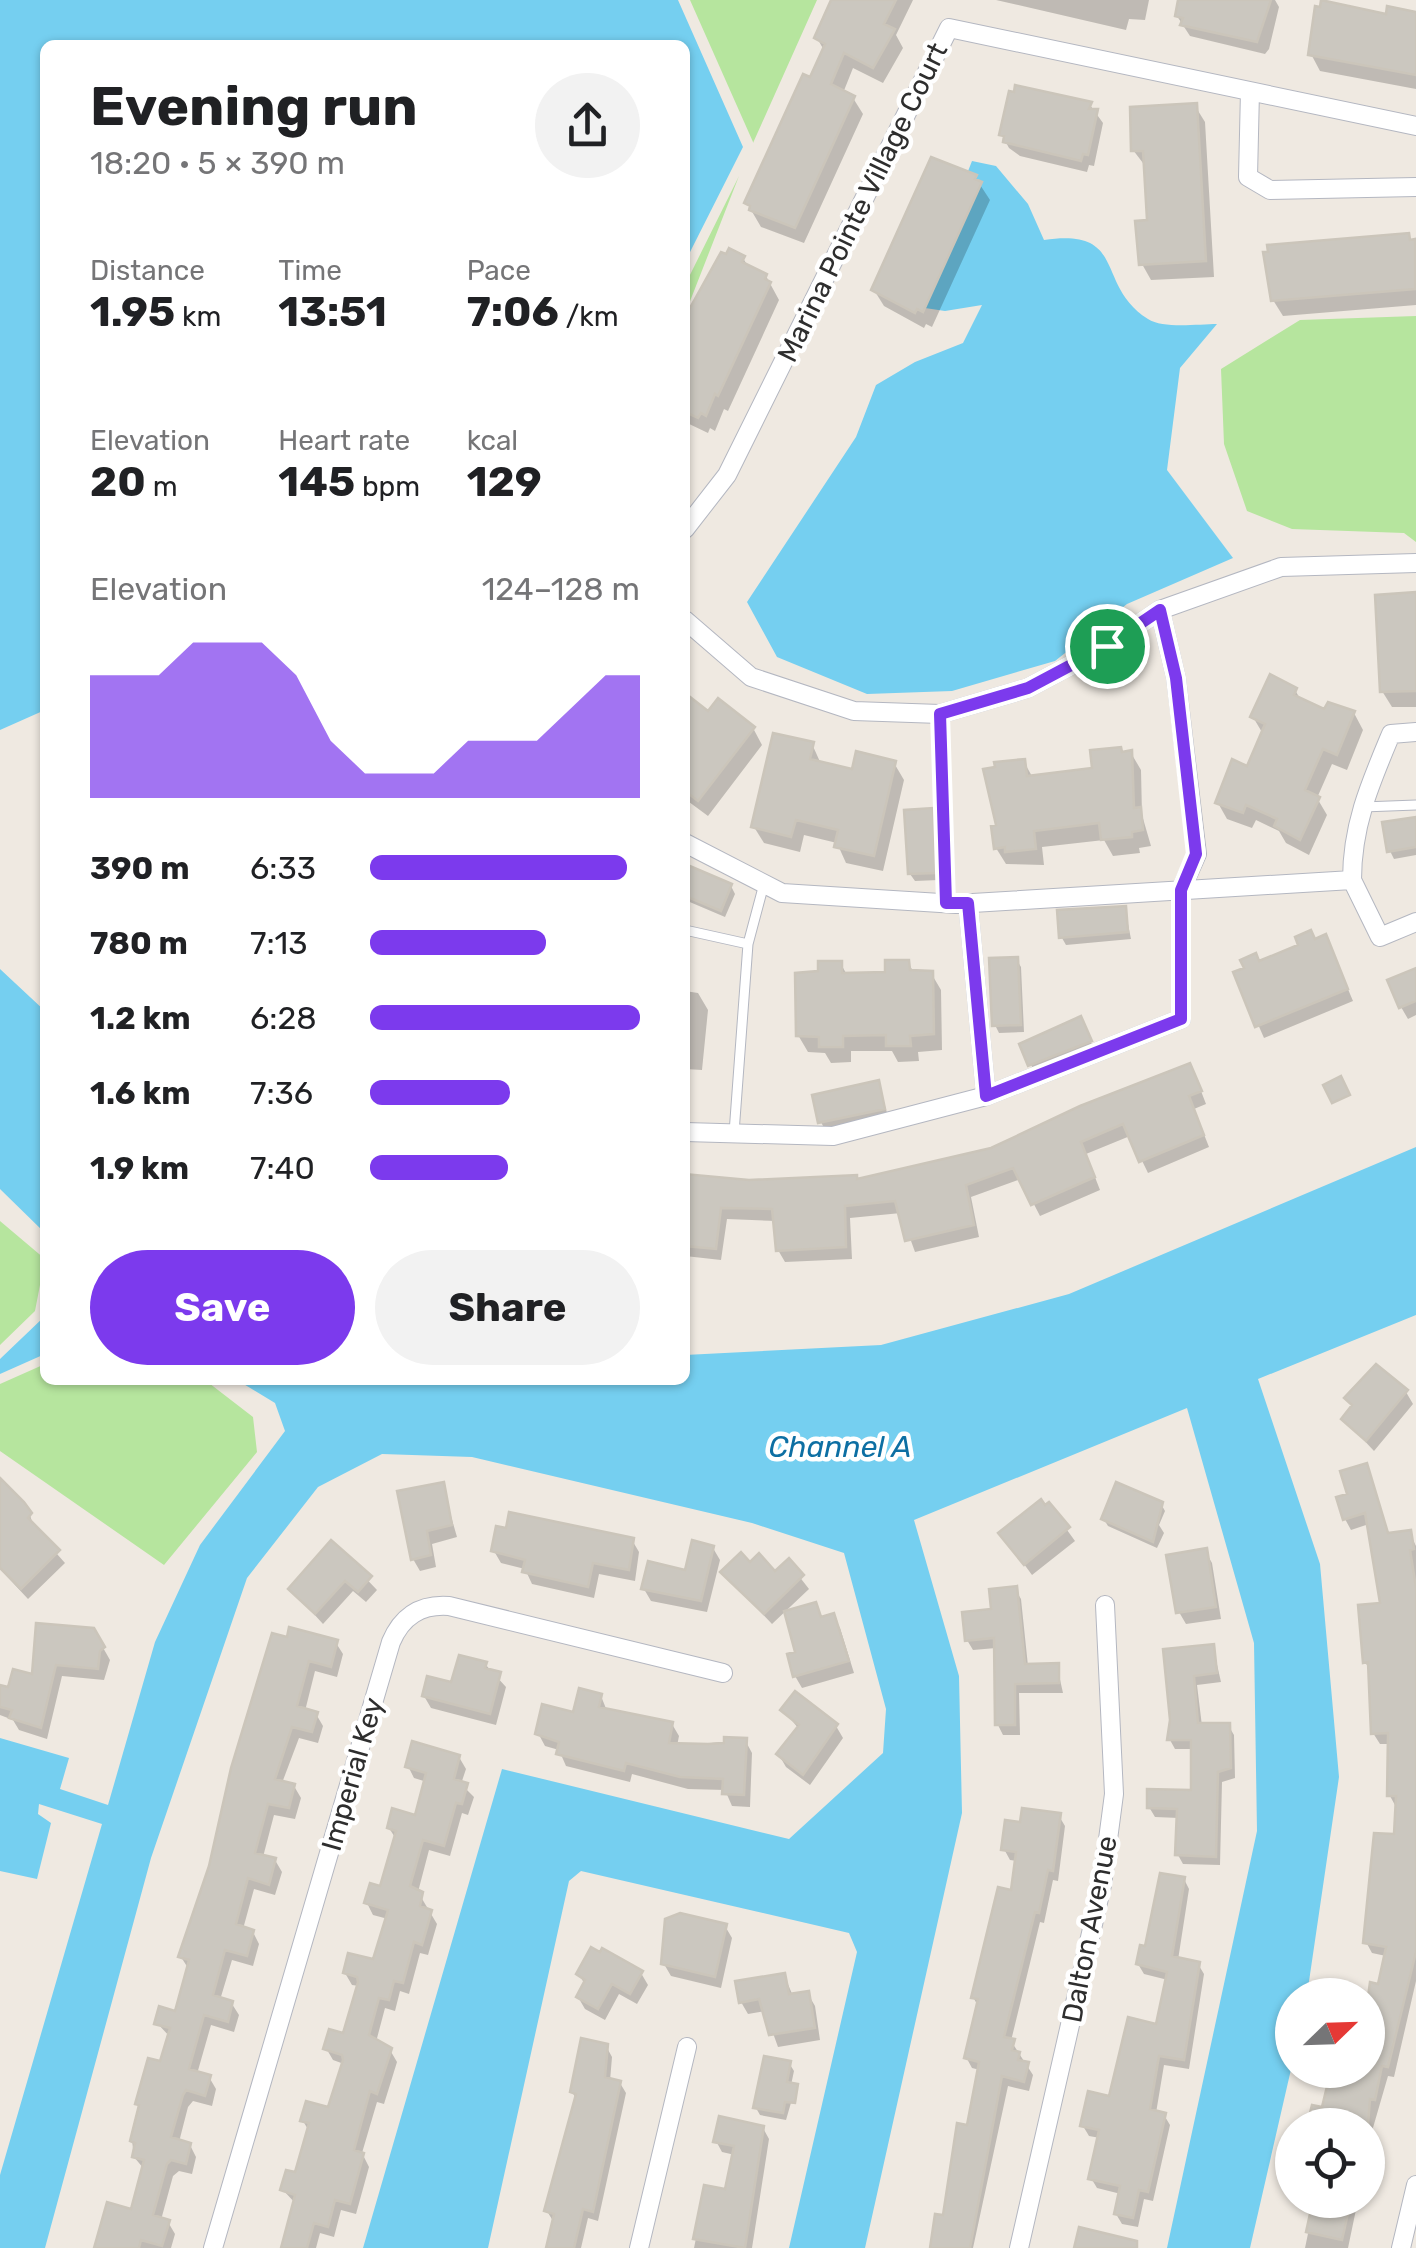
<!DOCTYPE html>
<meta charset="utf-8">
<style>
body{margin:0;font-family:Rubik,sans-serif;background:#f2f2f2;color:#202124;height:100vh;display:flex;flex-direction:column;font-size:38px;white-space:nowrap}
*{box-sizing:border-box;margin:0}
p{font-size:32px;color:#757577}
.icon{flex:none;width:55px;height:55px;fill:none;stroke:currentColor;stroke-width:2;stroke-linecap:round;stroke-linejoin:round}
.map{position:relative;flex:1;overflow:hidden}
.sheet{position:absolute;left:40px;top:40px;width:650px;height:1345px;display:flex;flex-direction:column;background:#fff;border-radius:15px;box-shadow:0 2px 8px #0004}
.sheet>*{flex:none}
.needle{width:65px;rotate:67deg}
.fabs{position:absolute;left:1275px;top:1978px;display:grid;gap:20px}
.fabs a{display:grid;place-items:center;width:110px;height:110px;border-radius:50%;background:#fff;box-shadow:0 2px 8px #0004;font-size:50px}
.pin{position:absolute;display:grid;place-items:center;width:85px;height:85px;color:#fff;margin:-42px;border:5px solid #fff;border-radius:50%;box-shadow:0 2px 10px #0007}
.round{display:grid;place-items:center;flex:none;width:105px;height:105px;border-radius:52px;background:#f2f2f2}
.headline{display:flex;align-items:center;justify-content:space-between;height:170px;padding:0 50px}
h1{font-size:55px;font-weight:700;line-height:75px}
.metrics{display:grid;grid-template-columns:repeat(3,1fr);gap:15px;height:170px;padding:10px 50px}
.metrics div{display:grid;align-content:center}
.metrics b{font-size:42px;font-weight:700}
.metrics small{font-size:28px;font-weight:400}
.metrics p{font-size:28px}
.chart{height:280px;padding:20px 50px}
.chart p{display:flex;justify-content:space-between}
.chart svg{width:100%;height:180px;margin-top:10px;fill:#7c3aed;opacity:.7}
.button{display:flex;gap:20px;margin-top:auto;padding:20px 50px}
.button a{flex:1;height:115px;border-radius:60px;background:#7c3aed;color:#fff;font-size:40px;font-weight:700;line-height:115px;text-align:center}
.button a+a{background:#f2f2f2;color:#202124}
ul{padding:0 50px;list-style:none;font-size:32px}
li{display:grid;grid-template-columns:160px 120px 1fr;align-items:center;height:75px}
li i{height:25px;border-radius:12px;background:#7c3aed}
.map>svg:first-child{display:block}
</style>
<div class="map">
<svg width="1416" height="2248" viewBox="0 0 1416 2248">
<rect width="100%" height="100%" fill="#efe9e1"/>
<path fill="#b6e59e" d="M690 0H817L753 143V142Z
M739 176 685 314V285Z
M1416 316V542L1404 533 1292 529 1247 511 1224 444 1221 369 1300 320Z
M0 1221 45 1259 35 1311 0 1345Z
M45 1364V1380H205L253 1417 257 1452 164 1565 0 1451V1384Z"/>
<path fill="#75cff0" d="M0 0H678L743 147 685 262V45H45V710L0 730Z
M972 161 996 166 1028 204 1044 240C1129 228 1094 285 1148 319 1163 329 1198 324 1217 324L1180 368 1167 470 1233 558 1127 604 1055 661 952 691 867 694 777 657 747 602 856 437 876 385 915 362 963 343 982 305 945 311 925 308 917 274 950 217Z
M0 969 45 1011V1233L0 1189Z
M1416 1147V1315L1258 1379 1320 1564 1339 1777 1307 1995H1292V2065L1250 2248H1167L1257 1831 1254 1643 1187 1408 914 1520 959 1676 962 1813 865 2248H789L857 1952 849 1933 581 1871 569 1881 488 2248H363L502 1769 789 1839 883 1753 886 1709 844 1553 752 1523 472 1457 382 1454 318 1487 247 1578 151 1858 45 2248H0V2175L102 1824 39 1804 38 1814 51 1823 37 1879 0 1871V1738L69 1758 60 1789 108 1805 155 1642 200 1545 285 1431 275 1403 237 1380H685V1355L881 1345 1069 1294Z
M45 1316V1354L0 1374V1359Z"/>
<path fill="#0003" d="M834 0H913L896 35 903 48 883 83 853 68 843 93 853 98 863 114 804 243 761 227 747 203 825 52 817 38Z
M996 0H1149L1145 20 1129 19 1126 30Z
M1181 0H1275L1279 7 1269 49 1265 54 1190 36 1177 16Z
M1416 23V89L1320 71 1311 54Z
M1016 95 1090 105 1103 123 1094 166 1089 165 1087 172 1020 156 1009 148 1002 135Z
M1195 106 1205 122 1214 277 1151 280 1142 264 1150 222 1146 167 1133 150Z
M975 177 990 200 932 327 926 324 924 328 884 306 874 290Z
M1408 235 1416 247V305L1283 316 1273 300Z
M743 258 749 268 766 276 779 300 728 411 724 409 715 431 710 428 708 433 685 422V318Z
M1416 596V707H1392L1382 691Z
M1295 690 1302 702 1326 712 1354 713 1363 730 1347 770 1332 764 1317 798 1327 815 1309 855 1286 843 1279 831 1256 820 1252 828 1227 819 1218 803 1249 769 1263 734 1253 717Z
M685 697 708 714 753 728 762 745 708 816 685 799Z
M812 744 821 764 854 772 894 763 904 780 883 871 846 863 837 843 804 835 800 852 764 843 754 827Z
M1131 753 1141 770 1142 815 1151 846 1139 848 1140 853 1113 856 1104 840 1042 847 1044 865 1006 864 996 848 999 827 1024 762 1033 778 1095 770Z
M931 811 939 880 915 881 910 874Z
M1416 819V855L1394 859 1390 851Z
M685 866 731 886 735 894 725 917 685 900Z
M1125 909 1131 939 1066 945 1062 938Z
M1315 941 1331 949 1353 1001 1264 1038 1236 974Z
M1016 959 1021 967 1024 1032 999 1033 995 1025Z
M908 962 914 973H931L941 990 942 1050 918 1052 919 1061 898 1062 892 1051H851V1062L831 1063 825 1053 808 1052 798 1035 820 974 841 964 847 975H888Z
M1416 971V1015L1408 1019 1401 1007Z
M685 991 698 993 708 1010 702 1070 685 1069Z
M1084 1026 1094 1049 1035 1072 1031 1065Z
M1196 1078 1206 1104 1194 1109 1209 1147 1148 1173 1130 1136 1086 1154 1100 1190 1040 1216 1021 1179 971 1197 979 1237 915 1252 901 1213 850 1218 852 1259 785 1262 778 1250 776 1221 727 1219 721 1260 685 1256V1176L749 1183 857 1181 992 1150Z
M878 1083 888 1116 825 1130 821 1122Z
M1406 1392 1413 1404 1374 1451 1344 1419 1353 1409 1347 1398Z
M1366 1466 1389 1536 1409 1532 1416 1546V1981L1394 2077 1388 2076 1368 2145V2125H1310L1324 2110 1333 2070H1368V2002L1380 1987 1386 1956 1372 1953 1366 1942 1397 1836 1396 1807 1390 1796V1744H1380L1373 1733 1371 1672 1365 1662 1383 1606 1369 1524 1351 1530 1345 1519 1350 1495Z
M442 1485 457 1537 432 1544 436 1567 420 1571 413 1559Z
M0 1490 30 1515 34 1528 65 1563 28 1599 0 1569Z
M1161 1504 1165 1511 1159 1525 1164 1533 1157 1548 1108 1526 1103 1518Z
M1049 1505 1075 1541 1032 1575 1002 1534Z
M632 1540 639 1552 635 1581 599 1574 594 1598 532 1584 525 1569 501 1563 494 1551Z
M332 1543 377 1590 366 1602 353 1591 323 1624 291 1589Z
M713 1548 720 1560 707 1612 651 1601 644 1589 686 1573Z
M1205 1551 1212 1563 1221 1619 1186 1624 1179 1612Z
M788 1562 809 1589 772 1624 723 1573 750 1565 775 1575Z
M1015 1589 1021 1599 1028 1666H1057L1063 1693H1019L1020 1735H1003L998 1725 996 1648 973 1650 967 1640Z
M815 1605 823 1619 833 1616 840 1628 854 1673 802 1688 795 1676 798 1654Z
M93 1630 110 1660 104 1680 62 1676 47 1739 19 1730 13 1720 0 1715V1687L9 1690 34 1678Z
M274 1636 336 1643 343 1654 337 1677 315 1671 305 1711 316 1714 323 1726 318 1743 299 1738 282 1783 294 1786 301 1798 295 1819 274 1815 263 1857 275 1860 282 1872 275 1895 254 1889 243 1929 253 1932 259 1944 253 1966 232 1960 220 2000 232 2004 239 2015 234 2032 211 2025 197 2074 209 2077 216 2089 212 2106 193 2101 188 2107 179 2142 190 2145 196 2157 192 2174 179 2171 173 2176 161 2220 168 2222 175 2234 171 2248H96L133 2212 144 2169 134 2157 132 2140 141 2109 138 2104 161 2064 170 2037 157 2023 177 2014 188 1968 181 1957 212 1867Z
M1213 1647 1221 1682 1197 1685 1202 1726 1228 1725 1234 1735 1235 1778 1222 1782 1220 1865 1183 1864 1178 1855 1179 1818 1155 1817 1149 1807 1194 1793 1193 1749H1175L1170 1740 1172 1720 1166 1652Z
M485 1664 506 1687 496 1725 431 1708 424 1696 453 1686Z
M601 1696 607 1711 672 1724 679 1736 677 1746 745 1740 752 1753 750 1807 732 1806 725 1790 688 1789 632 1774 630 1782 566 1766 559 1750 545 1746 538 1733Z
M783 1710 836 1726 843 1738 810 1785 786 1767 779 1755 799 1729Z
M459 1757 466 1769 461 1784 474 1797 468 1815 462 1813 450 1856 429 1850 418 1892 437 1924 428 1955 420 1953 409 1994 400 1991 395 2011 385 2008 376 2042 390 2050 397 2062 384 2104 377 2102 362 2153 369 2167 356 2214 341 2210 334 2237 320 2233 316 2248H283L296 2204 283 2190 297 2176 309 2131 303 2121 329 2110 344 2064 333 2060 326 2048 345 2036 359 1986 352 1985 345 1973 374 1963 388 1919 373 1915 367 1903 381 1889 396 1839 389 1828 417 1818 427 1782 414 1778 408 1766Z
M1059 1816 1065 1826 1058 1881 1053 1880 1044 1923 1040 1922 1011 2041 1033 2075 1029 2091 1008 2086 973 2248H932L945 2218 980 2070 972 2068 966 2057 978 2006 973 1997 1013 1893 1017 1861 1010 1860 1004 1849 1022 1825Z
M1184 1879 1189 1889 1178 1960 1198 1964 1204 1974 1189 2069 1164 2065 1156 2113 1164 2115 1170 2125 1153 2201 1144 2199 1138 2227 1122 2224 1116 2214 1121 2194 1097 2188 1091 2178 1100 2138 1089 2136 1083 2126 1111 2099 1158 2027 1168 1980 1144 1974 1138 1964Z
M725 1926 732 1938 721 1988 671 1976 664 1964Z
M641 1973 648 1985 637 2004 619 1994 605 2020 585 2009 578 1997 585 1985 579 1974Z
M784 1975 793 1996 808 1994 815 2006 820 2040 778 2047 765 2011 748 2014 741 2002Z
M606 2046 612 2057 610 2081 620 2083 626 2093 598 2221 588 2218 581 2248H548L553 2221 547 2211 577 2100 572 2092Z
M789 2063 794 2071 791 2085 798 2089H795L786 2120 760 2115 756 2108Z
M763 2128 769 2139 752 2248H694L706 2188 726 2192 735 2155 722 2152 716 2141Z
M1368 2150 1378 2152 1385 2163 1381 2180 1368 2177Z
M1315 2200H1358L1348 2248H1305Z"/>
<path fill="#cbc7bf" stroke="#cbc5ba" stroke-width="2.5" d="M831 0H896L884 24 895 29 873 68 844 53 831 84 855 96 795 228 749 210 750 206 744 203 803 74 810 77 825 44 814 38Z
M1178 0H1271L1257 42 1180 25 1183 18 1175 16Z
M1321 0 1386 14 1387 6 1416 12V75L1308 55 1315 6 1320 7Z
M1015 85 1092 102 1089 109H1098L1088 155 1083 154 1081 161 1003 142 1004 136 999 135 1009 91 1014 92Z
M1197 103 1206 261 1139 265 1135 221 1147 220 1143 151H1131L1130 107Z
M931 157 977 175 975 179 982 182 923 312 917 309 915 313 871 290Z
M1409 233 1410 240 1415 239V289L1271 301 1263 252H1268L1267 245Z
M729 248 745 256 742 262 767 274 765 279 771 282 718 396 715 394 706 416 701 413 698 418 685 412V317L721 252 726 254Z
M1416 592V691L1380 692 1375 595Z
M1270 674 1297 688 1294 695 1324 709 1328 702 1355 711 1337 755 1323 749 1305 790 1320 797 1300 840 1274 826 1277 819 1246 805 1243 813 1215 803 1232 759 1247 766 1265 724 1250 717Z
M685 693 708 711 718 698 755 727 698 801 685 791Z
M773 733 814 742 810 759 852 769 856 751 896 761 874 856 834 847 838 830 796 820 791 837 751 827Z
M1121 747 1122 752 1132 750 1134 808 1141 807 1143 830 1132 832V837L1101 840 1099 823 1034 831 1036 849 1005 852V847L994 849 991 826 996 825 983 769 995 767 994 762 1025 759 1027 776 1092 768 1090 750Z
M933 808 936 873 908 874 904 810Z
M1416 817V847L1387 852 1382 822Z
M685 864 732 884 721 911 685 896Z
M1126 906 1128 932 1059 938 1057 910Z
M1311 930 1315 939 1326 934 1348 989 1255 1027 1233 972 1244 968 1240 960 1256 953 1259 961 1298 945 1295 937Z
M1018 957 1021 1025 992 1026 989 958Z
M885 960H909L910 970 933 971 934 1034 910 1036 911 1046H886V1035L843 1036V1047H819V1037L796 1036 795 973 818 971V961H842V973L885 972Z
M1416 968V1001L1399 1008 1387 980Z
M1081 1016 1092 1041 1028 1066 1019 1044Z
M1190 1063 1202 1091 1189 1096 1204 1135 1139 1162 1123 1124 1081 1142 1095 1177 1031 1205 1013 1168 966 1185 974 1225 905 1241 895 1201 845 1206 846 1247 776 1251 772 1209 721 1208 716 1249 685 1246V1174L749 1180 857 1175V1179L991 1148 1080 1106Z
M1341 1076 1350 1095 1332 1103 1323 1085Z
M879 1080 885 1109 818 1123 812 1095Z
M1376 1364 1408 1390 1366 1441 1341 1419 1352 1405 1344 1398Z
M1367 1463 1388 1533 1411 1530 1414 1549 1410 1550 1416 1587V1952L1388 2067 1382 2066 1375 2100 1370 2099 1368 2125H1307L1312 2105 1322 2107 1330 2074 1368 2070V1997L1370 1982 1378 1984 1386 1947 1363 1943 1374 1833 1394 1834 1396 1796H1387L1388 1733 1371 1734 1368 1662 1363 1663 1358 1605 1380 1603 1365 1513 1343 1520 1336 1497 1347 1494 1340 1471Z
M0 1478 24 1502 32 1513 28 1518 60 1550 21 1589 0 1568Z
M444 1482 452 1525 427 1531 431 1555 411 1560 397 1491Z
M1116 1482 1163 1502 1153 1542 1101 1519Z
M1041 1499 1045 1505 1049 1502 1070 1527 1024 1565 998 1533Z
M509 1512 634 1538 629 1570 593 1563 588 1587 522 1572 525 1560 491 1551 496 1526 506 1528Z
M331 1540 372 1576 358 1592 345 1581 315 1614 288 1589Z
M692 1540 714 1546 701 1601 641 1589 648 1561 685 1570Z
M1207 1548 1216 1607 1176 1613 1166 1555Z
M741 1552 750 1562 759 1553 775 1571 789 1558 804 1575 764 1614 720 1572Z
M1017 1586 1025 1664 1059 1663V1683L1015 1684V1725H995L994 1638 965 1641 962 1612 991 1609 989 1589Z
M816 1602 821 1617 834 1613 849 1661 793 1677 787 1654 795 1652 784 1611Z
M36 1623 94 1628 105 1647 100 1651 98 1669 56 1665 41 1728 9 1718 12 1710 0 1707V1685L8 1687 13 1669 32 1674Z
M289 1627 338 1640 331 1667 309 1661 297 1706 318 1712 312 1732 292 1727 275 1779 295 1784 289 1808 268 1804 255 1853 276 1858 269 1885 248 1878 236 1924 254 1930 247 1956 225 1950 213 1995 233 2001 228 2022 204 2015 189 2069 211 2075 205 2096 186 2090 183 2095 171 2137 191 2143 186 2164 171 2160 167 2164 153 2215 170 2220 162 2246 141 2240 139 2248H94L107 2202 131 2209 144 2160 132 2157 135 2143 130 2141 139 2105 135 2104 148 2058 160 2061 170 2028 154 2024 159 2006 175 2011 189 1960 178 1957 209 1866 231 1768 272 1633 287 1637Z
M1214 1644 1217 1673 1194 1676 1198 1723H1230L1231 1768 1218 1772 1216 1857 1175 1855 1177 1809 1147 1808V1789L1191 1790V1740H1167L1170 1720 1163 1649Z
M459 1655 487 1662 485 1668 501 1672 490 1714 422 1696 427 1676 451 1682Z
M579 1688 602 1694 599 1707 673 1722 669 1743 708 1744 724 1743V1737L747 1738 744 1795 722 1794 723 1779 680 1777 626 1763 624 1771 556 1754 559 1742 535 1734 542 1704 573 1712Z
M795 1691 838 1724 803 1775 776 1754 799 1725 780 1710Z
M412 1741 460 1755 454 1779 468 1783 462 1804 456 1803 444 1846 423 1840 410 1886 423 1892 420 1906 432 1910 422 1945 414 1942 403 1983 394 1981 389 2000 379 1998 369 2035 392 2048 377 2094 370 2091 354 2150 364 2153 350 2204 335 2200 328 2227 314 2223 307 2248H281L295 2195 280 2190 286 2170 295 2172 309 2123 300 2121 306 2101 328 2107 343 2060 342 2055 323 2049 329 2029 343 2033 358 1982 357 1977 343 1973 348 1953 373 1959 388 1910 364 1903 370 1883 380 1886 396 1831 387 1828 392 1808 415 1815 426 1773 405 1767Z
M1022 1808 1061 1813 1053 1871 1048 1870 1039 1913 1035 1912 1004 2037 1015 2039 1012 2050 1020 2052 1018 2060 1029 2062 1024 2082 1002 2076 970 2248H930L935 2214 943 2215 957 2123 967 2125 979 2062 964 2058 978 1999 971 1998 998 1887 1011 1890 1016 1852 1001 1850 1005 1820 1020 1822Z
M1160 1873 1185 1877 1172 1956 1200 1962 1184 2060 1159 2056 1150 2109 1166 2113 1148 2192 1139 2190 1133 2218 1114 2214 1120 2186 1088 2179 1099 2130 1080 2126 1088 2091 1109 2096 1128 2017 1156 2024 1167 1972 1136 1964 1140 1945 1145 1946Z
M680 1913 727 1924 715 1977 661 1964 665 1919Z
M591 1947 600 1952 602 1948 643 1971 630 1994 612 1984 598 2009 576 1997 585 1980 576 1974Z
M785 1973 789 1994 809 1991 815 2028 769 2035 759 1999 739 2003 735 1981Z
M581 2038 608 2044 605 2077 621 2081 593 2212 583 2209 574 2248H546L554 2214 544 2211 576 2094 570 2092Z
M764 2056 791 2061 787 2082 798 2084 795 2103 785 2102 783 2113 753 2108Z
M719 2116 764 2126 745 2248 693 2239 704 2185 725 2189 734 2146 713 2142Z
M1313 2200H1351L1342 2240 1306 2232Z
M1079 2227 1137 2241V2248H1074Z"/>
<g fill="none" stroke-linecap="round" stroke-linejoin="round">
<g stroke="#b4b7c1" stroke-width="11">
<path id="service" d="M940 714 946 903
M1363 807 1416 805
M685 930 748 944 764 884
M734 1133 748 944"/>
</g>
<g stroke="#b4b7c1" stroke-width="20">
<path id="minor" d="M1250 91 1248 177 1270 190 1416 187
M685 529 727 475 949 28 1416 126
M685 620 751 677 854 711 940 714 1028 688 1107 646 1160 610 1281 567 1416 563
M685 843 782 893 956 904 1352 880 1380 937 1416 922
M1352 880C1352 825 1370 784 1391 734L1416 732
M968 903 986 1096
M685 1132 833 1136 986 1096 1181 1019V890L1197 854 1176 678 1160 610
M213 2248 391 1642C402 1616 421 1604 449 1606L723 1673
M639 2248 687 2047
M1019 2248 1102 1885 1114 1794 1105 1605
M1401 2248 1416 2185"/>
</g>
<use href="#service" stroke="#fff" stroke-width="9"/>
<use href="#minor" stroke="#fff" stroke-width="18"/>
</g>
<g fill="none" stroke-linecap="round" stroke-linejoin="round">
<g stroke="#fff" stroke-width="20">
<path id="route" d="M1160 610 1176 678 1196 854 1181 890V1019L986 1096 968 903H946L940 714 1028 688 1107 646Z"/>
</g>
<use href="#route" stroke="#7c3aed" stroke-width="12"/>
</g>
<g text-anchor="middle" stroke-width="9" stroke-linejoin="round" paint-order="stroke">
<g font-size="28" fill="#2e2e2e" stroke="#fff">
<text transform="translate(862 202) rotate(-64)" y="10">Marina Pointe Village Court</text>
<text transform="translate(352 1774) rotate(-74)" y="10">Imperial Key</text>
<text transform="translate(1089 1929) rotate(-79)" y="10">Dalton Avenue</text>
</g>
<g font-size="30" font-style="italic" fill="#0d6fa3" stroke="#fff">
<text x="840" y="1457">Channel A</text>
</g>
</g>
</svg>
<div class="fabs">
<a><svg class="needle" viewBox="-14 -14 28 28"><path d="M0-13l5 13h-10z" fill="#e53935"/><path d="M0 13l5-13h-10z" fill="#757577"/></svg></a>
<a><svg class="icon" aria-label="locate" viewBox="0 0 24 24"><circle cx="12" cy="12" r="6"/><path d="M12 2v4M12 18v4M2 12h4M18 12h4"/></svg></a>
</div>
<div class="pin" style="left:1107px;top:646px;background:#1e9e55"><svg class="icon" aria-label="arrive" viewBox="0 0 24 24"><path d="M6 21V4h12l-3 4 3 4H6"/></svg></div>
<section class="sheet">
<div class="headline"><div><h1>Evening run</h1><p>18:20 · 5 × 390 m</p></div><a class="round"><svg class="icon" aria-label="share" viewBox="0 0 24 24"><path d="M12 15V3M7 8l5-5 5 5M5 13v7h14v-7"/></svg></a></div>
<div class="metrics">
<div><p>Distance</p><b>1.95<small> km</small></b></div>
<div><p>Time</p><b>13:51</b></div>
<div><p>Pace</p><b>7:06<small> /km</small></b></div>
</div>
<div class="metrics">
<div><p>Elevation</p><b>20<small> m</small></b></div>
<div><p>Heart rate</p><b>145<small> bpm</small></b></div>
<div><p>kcal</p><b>129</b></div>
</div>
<div class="chart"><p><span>Elevation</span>124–128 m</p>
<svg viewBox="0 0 160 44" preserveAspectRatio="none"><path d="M0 44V14L10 14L20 14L30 6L40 6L50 6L60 14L70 30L80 38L90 38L100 38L110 30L120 30L130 30L140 22L150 14L160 14V44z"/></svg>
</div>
<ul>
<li><b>390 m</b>6:33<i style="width:95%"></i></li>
<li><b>780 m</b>7:13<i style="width:65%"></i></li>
<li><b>1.2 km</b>6:28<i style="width:100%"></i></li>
<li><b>1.6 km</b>7:36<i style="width:52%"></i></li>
<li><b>1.9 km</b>7:40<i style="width:51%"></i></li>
</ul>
<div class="button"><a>Save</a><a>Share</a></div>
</section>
</div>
